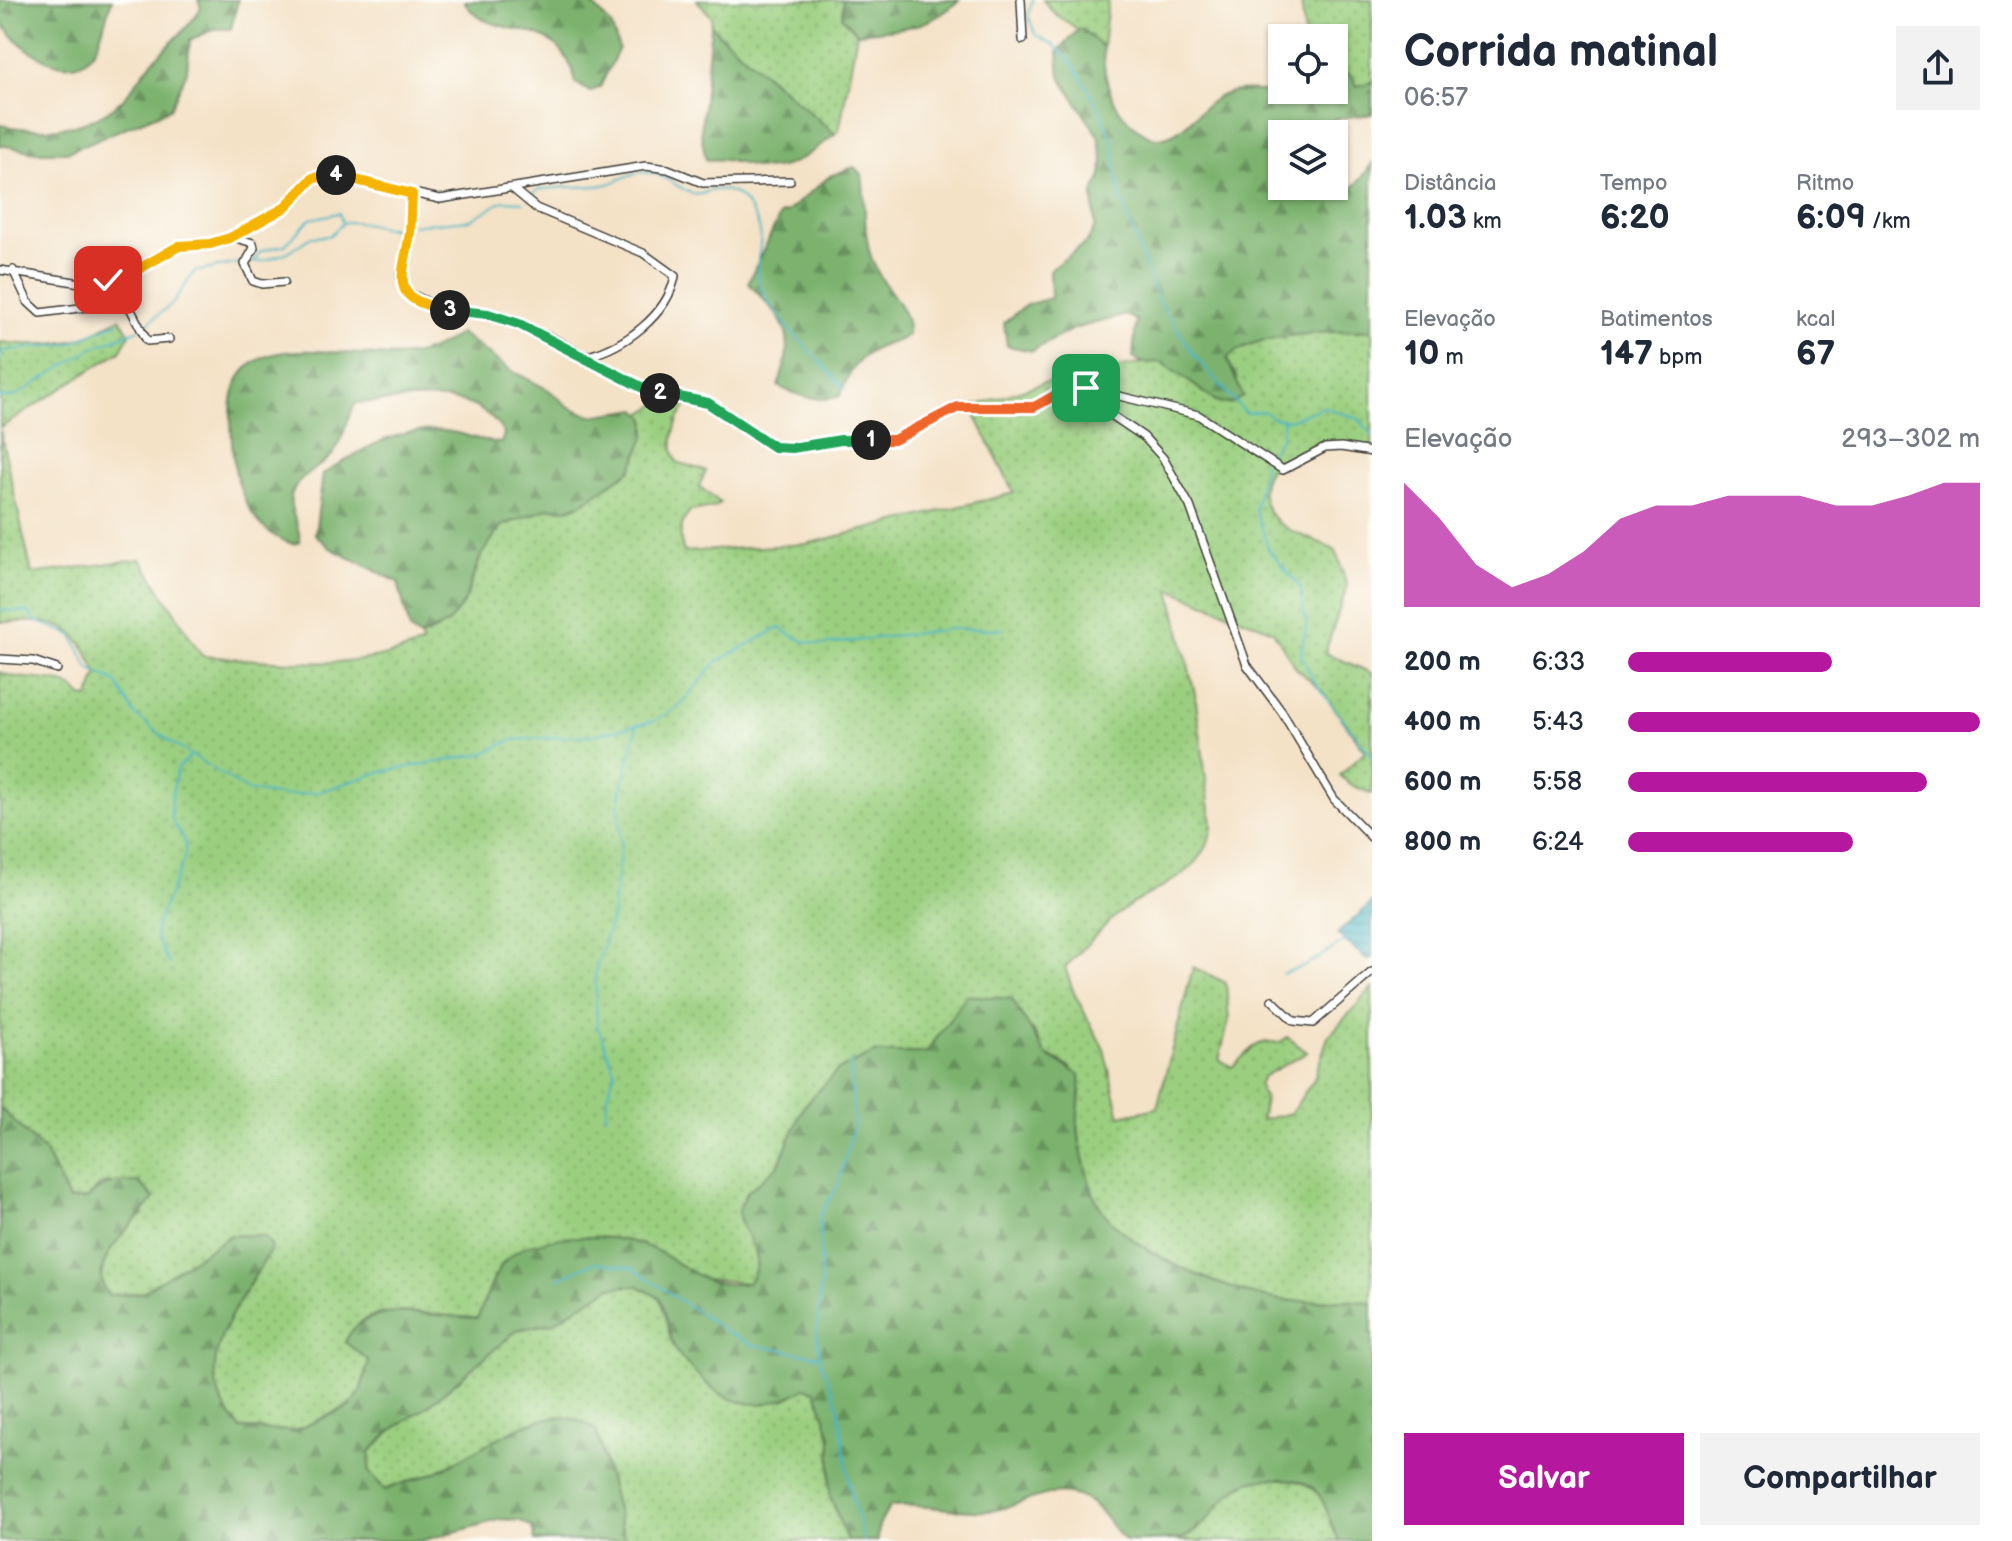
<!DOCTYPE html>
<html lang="pt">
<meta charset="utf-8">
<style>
body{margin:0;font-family:"Balsamiq Sans",sans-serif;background:#f2f2f3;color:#1f2937;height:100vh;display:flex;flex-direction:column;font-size:30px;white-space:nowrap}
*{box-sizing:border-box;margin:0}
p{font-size:26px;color:#747a83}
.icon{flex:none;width:44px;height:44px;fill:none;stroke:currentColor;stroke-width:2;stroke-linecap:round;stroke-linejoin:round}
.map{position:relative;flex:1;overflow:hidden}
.panel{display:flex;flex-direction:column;background:#fff;width:640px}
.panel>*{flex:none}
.tools{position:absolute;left:1268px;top:24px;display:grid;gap:16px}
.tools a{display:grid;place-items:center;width:80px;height:80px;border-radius:0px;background:#fff;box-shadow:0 2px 6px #0004;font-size:40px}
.pin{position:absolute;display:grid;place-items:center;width:68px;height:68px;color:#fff;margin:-34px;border-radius:16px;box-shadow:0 4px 12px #0006}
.km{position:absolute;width:40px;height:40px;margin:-20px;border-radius:50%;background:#222;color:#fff;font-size:22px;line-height:40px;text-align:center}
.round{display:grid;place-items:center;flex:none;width:84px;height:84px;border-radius:0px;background:#f2f2f3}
.overview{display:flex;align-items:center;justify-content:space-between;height:136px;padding:0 32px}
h1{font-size:44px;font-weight:700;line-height:60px}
.stats{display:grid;grid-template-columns:repeat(3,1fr);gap:12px;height:136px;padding:8px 32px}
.stats div{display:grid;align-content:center}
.stats b{font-size:34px;font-weight:700}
.stats small{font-size:22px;font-weight:400}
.stats p{font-size:22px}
.chart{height:224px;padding:16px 32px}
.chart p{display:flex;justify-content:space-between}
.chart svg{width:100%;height:144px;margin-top:8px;fill:#b5179e;opacity:.7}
.button{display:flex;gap:16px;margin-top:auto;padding:16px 32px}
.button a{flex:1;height:92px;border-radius:0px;background:#b5179e;color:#fff;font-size:32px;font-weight:700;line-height:92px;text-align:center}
.button a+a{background:#f2f2f3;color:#1f2937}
ul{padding:0 32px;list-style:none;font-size:26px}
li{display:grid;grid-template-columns:128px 96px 1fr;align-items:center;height:60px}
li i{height:20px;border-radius:10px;background:#b5179e}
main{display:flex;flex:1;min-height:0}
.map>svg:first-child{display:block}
</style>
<main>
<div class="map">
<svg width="1372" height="1541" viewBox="0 0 1372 1541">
<defs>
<pattern id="grass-dots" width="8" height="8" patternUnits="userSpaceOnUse" patternTransform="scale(2)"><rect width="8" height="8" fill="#9bcf80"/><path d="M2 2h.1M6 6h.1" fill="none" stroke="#85b16e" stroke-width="1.8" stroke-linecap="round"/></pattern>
<pattern id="forest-firs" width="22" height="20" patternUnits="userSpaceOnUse" patternTransform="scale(2)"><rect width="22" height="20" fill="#7cb26e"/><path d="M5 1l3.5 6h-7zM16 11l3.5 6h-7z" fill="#65905a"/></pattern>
<pattern id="water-rules" width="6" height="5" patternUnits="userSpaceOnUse" patternTransform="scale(2)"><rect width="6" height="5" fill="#48b5c4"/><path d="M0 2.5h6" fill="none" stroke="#3b929e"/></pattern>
</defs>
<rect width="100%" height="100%" fill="#fdfcf7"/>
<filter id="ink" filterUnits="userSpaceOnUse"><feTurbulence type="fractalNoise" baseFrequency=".0125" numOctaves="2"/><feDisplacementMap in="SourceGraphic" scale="16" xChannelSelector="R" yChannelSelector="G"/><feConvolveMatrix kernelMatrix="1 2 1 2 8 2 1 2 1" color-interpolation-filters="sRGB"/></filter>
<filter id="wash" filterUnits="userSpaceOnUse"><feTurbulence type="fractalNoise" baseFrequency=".006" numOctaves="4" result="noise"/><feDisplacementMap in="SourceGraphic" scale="32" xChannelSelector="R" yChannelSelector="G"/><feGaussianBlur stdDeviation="1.8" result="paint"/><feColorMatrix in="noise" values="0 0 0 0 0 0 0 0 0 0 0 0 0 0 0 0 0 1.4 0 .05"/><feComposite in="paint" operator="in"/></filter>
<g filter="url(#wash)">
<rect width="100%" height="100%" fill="#f4e2c7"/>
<path fill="url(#grass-dots)" stroke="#5c764e" stroke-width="2" d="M697 0H843L842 17 857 33 839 131 835 134 719 34 711 25 712 17Z
M1043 0H1108L1103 47 1054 13Z
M1301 0H1372V82L1356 86 1334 64V38H1305Z
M120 318 130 334 120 351 0 428V342C26 345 60 347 85 337 97 332 107 323 120 318Z
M1372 330V449C1352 445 1333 441 1313 448 1298 454 1293 461 1277 461 1267 470 1261 483 1263 496 1270 534 1308 533 1336 551L1347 586 1325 653 1372 673V794L1349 784 1340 775 1365 751 1322 691 1296 668 1273 631 1170 589 1195 694 1212 825C1208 877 1152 886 1118 914 1099 930 1083 950 1065 967L1074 993 1104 1049 1120 1116 1157 1108 1193 967 1226 983 1229 1020 1219 1060 1232 1067C1248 1054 1254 1038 1279 1043L1287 1037 1307 1052 1263 1077 1259 1085 1265 1099 1261 1120 1291 1113 1314 1079 1328 1037 1372 988V1304C1343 1296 1311 1304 1281 1300 1230 1293 1114 1248 1094 1196 1086 1175 1080 1148 1078 1125 1076 1094 1085 1099 1070 1067L1046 1055 1033 1030 967 995 926 1053H874L804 1106 778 1166 748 1192 742 1227C755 1246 764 1262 748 1283L696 1278 646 1246 501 1266 478 1318C448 1318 384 1302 361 1322 355 1327 350 1336 345 1342L369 1361 360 1392 351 1405 294 1431 241 1429C180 1366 240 1306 272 1247L264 1236 231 1235 141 1293 108 1295C87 1268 123 1228 144 1214L139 1182 101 1184 87 1199 69 1200 45 1152 0 1108V672C26 685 62 670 82 697L89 698 97 674C76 619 54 621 0 622V430L32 574 141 559 202 656C274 660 356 674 423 643L420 637 437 630 464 603 484 549 501 526 549 508 567 509 581 504 630 470 646 419 642 414 668 397 687 400 688 404C676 419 667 443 677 462L706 471 699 486 720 503 715 507 690 511C680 523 678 537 684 552L806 544 1014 493 971 407 1043 383 1153 361 1162 362 1216 401 1231 404 1237 378 1227 359C1249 332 1337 332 1372 330Z
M626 1284 638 1286 660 1298 674 1347 708 1385 785 1400 805 1387 816 1391 831 1436 830 1495 847 1541H625L597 1432 560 1416 529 1423 438 1471 384 1490 369 1473 370 1452 392 1430 429 1405 517 1330 552 1323 611 1287Z
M1253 1479C1278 1478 1308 1476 1323 1500 1331 1513 1329 1525 1340 1541H1178L1198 1527 1224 1497Z"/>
<path fill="url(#forest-firs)" stroke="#4c6745" stroke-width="2" d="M0 0H112C105 17 101 46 88 58 62 81 14 44 0 20Z
M198 0H238L231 29H215L190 40 187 71 170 109 67 152H36L0 145V125C40 133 90 131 122 100 133 89 141 74 152 62 170 43 187 30 201 8Z
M589 0 611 25 619 48 600 87 590 92 576 83C559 7 490 47 464 1Z
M843 0H959C928 31 897 28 857 33L842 17Z
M711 25 719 34 835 134C809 155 785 176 750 166 734 162 723 158 706 160L701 133Z
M1080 28 1103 47C1103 78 1111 109 1137 128 1143 132 1151 139 1159 138 1187 135 1200 103 1225 94 1245 87 1265 93 1285 93L1288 90H1334V64L1353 77 1356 86 1372 82V114L1334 119 1324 134H1282V186H1327L1335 195C1355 191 1361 179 1372 163V330C1338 332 1247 332 1227 359L1243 396 1231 404 1216 401 1162 362 1144 363 1133 358 1136 320 1126 315 1073 329 1032 351 1007 346 1004 323 1026 305 1051 298 1050 270 1088 241 1095 227 1093 194 1101 178 1103 160 1098 135 1060 77 1058 51Z
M854 167 862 175C867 205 861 240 876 269 887 292 910 308 908 335 900 341 894 342 885 345 859 353 849 372 840 396 821 403 796 396 778 386 798 331 786 323 748 283L781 213H786L830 176Z
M460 333 510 370 549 390 569 407 591 416 638 409 646 419V435L631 470 581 504 567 509 549 508 501 526 480 557 464 603 447 624 420 637 410 630 398 582 330 548 315 534 323 474C361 450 398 426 445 431 465 433 481 442 501 443L504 434C475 381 404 403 356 403 346 418 344 440 333 454 321 468 298 475 292 493 286 507 301 526 300 542L293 544C266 537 250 515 241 490 232 466 232 444 231 419 228 312 353 366 416 354 432 351 447 342 460 333Z
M967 995 1012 999 1046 1055 1080 1075C1082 1092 1077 1107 1078 1124 1079 1147 1086 1173 1094 1195 1113 1248 1229 1293 1281 1300 1310 1304 1343 1296 1372 1304V1541H1340C1328 1524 1328 1501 1312 1487 1304 1481 1292 1480 1282 1479 1219 1473 1223 1521 1181 1539 1166 1541 1141 1541 1125 1541 1108 1525 1102 1504 1077 1496 1048 1485 1017 1509 988 1511 955 1513 923 1503 890 1506L879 1525 878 1541H847L830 1495 831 1436 816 1391 805 1388C767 1412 730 1409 699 1376 690 1367 679 1358 674 1347 667 1332 666 1314 660 1298L638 1286 611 1287 552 1323 517 1330 429 1405 392 1430 370 1452 369 1472 385 1490C402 1483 421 1478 438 1471 482 1452 553 1389 597 1432L625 1541H535L532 1527 521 1521 502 1519 421 1541H0V1108L45 1152 69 1200 87 1199C103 1181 115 1182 139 1182L154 1198C140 1221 82 1261 108 1295L141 1293 231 1235 264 1236 272 1247C240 1306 180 1366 241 1429L294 1431 351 1406 360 1392 369 1361 345 1342C365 1295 438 1319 477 1318 486 1301 492 1276 504 1262 532 1231 610 1232 646 1246 686 1262 697 1290 748 1283 772 1251 740 1240 738 1210L747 1192 778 1166 804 1106 838 1070 874 1053H926Z"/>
<path fill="url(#water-rules)" stroke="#326870" stroke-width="2" d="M1372 903V958L1367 959 1337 934Z"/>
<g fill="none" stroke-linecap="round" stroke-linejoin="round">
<path stroke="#48b5c4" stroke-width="2" d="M1033 0 1028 15 1035 34 1054 45 1073 64 1099 108 1113 144 1119 192 1157 298 1195 356 1245 413 1263 411 1273 418 1289 420 1323 407 1359 419 1372 435
M529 199 537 190C559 186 582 188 604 185 622 182 632 167 655 174 669 178 680 189 693 194 699 196 704 193 710 191 734 185 747 202 756 220 768 243 751 263 760 285 779 327 816 353 844 389
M343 223C366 218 383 233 407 227
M413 225 470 220 503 201 524 202
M249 262 264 261 288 252 311 237 329 236 342 224
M253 262 261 251 285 245 310 219 339 213 342 222
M144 326 174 302 194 272 243 262
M0 360 2 351 69 344 118 322
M0 398 14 397 93 348 139 329
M1268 457 1281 438 1283 420
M1264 463 1255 510 1269 550 1301 588 1306 626 1301 655 1315 683 1372 756
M0 610 28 612 36 621 72 635 89 668 116 682 135 715 169 741 248 791 284 796 319 792 380 772 483 754 511 740 593 735 654 721 679 707 716 662 779 628 803 641 822 645 950 629H1004
M169 964C165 955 158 944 156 935 153 921 183 872 185 853 187 834 176 832 172 819 168 805 175 783 177 769L190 757
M1282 974 1305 966 1347 940
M850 1061 854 1124 839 1183 820 1216 821 1282 817 1333 821 1361 838 1405 850 1487 864 1541
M606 1116 607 1095 615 1072 597 1025 595 972 612 917 621 843 618 805 637 725
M557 1279 595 1262 632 1268 729 1333 753 1345 819 1356"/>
</g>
</g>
<g filter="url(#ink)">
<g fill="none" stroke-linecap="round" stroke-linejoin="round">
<g stroke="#3c3a36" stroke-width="10">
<path id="minor" d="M1021 0 1023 40
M513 189 536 208 643 253 675 276C668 315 624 347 588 356
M412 194 410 233 400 276 402 285 411 294 440 308 504 318 552 338 643 388 708 403 774 447 792 448 841 440H894L958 407H1034L1061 392 1086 388 1198 415 1283 470 1325 448 1341 447 1372 452
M233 237 253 243 254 248 245 264 253 281 262 284 284 282
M0 270 87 284 122 276 171 249 219 242 257 225 284 208 313 178 325 174 440 199 646 166 668 169 703 183 790 181
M13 270 28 302 40 313 103 305 129 306 147 341 169 339
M1073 389 1144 437 1163 458 1190 506 1247 665 1282 712 1334 799 1372 838
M0 659 33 661 57 669
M1272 1000 1294 1021 1313 1023 1372 972"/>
</g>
<use href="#minor" stroke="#fff" stroke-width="7"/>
</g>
</g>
<g fill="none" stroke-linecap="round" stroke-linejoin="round" filter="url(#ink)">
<g stroke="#fff" stroke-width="16">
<path id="split-1" d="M871 440H894L958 407H1034L1061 392 1086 388"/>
</g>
<g stroke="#fff" stroke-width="16">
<path id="split-2" d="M660 393 708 403 774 447 792 448 841 440H871"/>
</g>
<g stroke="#fff" stroke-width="16">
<path id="split-3" d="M450 310 488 314 519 324 643 388 660 393"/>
</g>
<g stroke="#fff" stroke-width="16">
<path id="split-4" d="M336 175 412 194C411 207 411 220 410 233 403 279 386 300 450 310"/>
</g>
<g stroke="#fff" stroke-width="16">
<path id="split-5" d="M108 280 132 273 179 246 210 244 230 238 284 208 313 178 336 175"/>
</g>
<use href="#split-1" stroke="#f0652b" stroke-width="10"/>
<use href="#split-2" stroke="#22a559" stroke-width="10"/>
<use href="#split-3" stroke="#22a559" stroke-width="10"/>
<use href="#split-4" stroke="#f5b400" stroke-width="10"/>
<use href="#split-5" stroke="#f5b400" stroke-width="10"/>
</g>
</svg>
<div class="tools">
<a><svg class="icon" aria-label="locate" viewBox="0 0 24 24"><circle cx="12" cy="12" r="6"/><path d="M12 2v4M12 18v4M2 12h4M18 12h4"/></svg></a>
<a><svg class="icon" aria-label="layers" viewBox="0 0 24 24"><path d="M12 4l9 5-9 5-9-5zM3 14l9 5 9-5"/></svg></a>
</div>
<div class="pin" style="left:1086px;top:388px;background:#1e9e55"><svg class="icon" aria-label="arrive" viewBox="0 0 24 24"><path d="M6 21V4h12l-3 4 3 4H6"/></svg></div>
<div class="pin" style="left:108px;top:280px;background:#d93025"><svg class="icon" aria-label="check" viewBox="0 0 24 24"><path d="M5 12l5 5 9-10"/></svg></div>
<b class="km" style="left:871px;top:440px">1</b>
<b class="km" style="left:660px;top:393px">2</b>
<b class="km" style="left:450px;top:310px">3</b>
<b class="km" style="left:336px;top:175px">4</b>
</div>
<section class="panel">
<div class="overview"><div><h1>Corrida matinal</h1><p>06:57</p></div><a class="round"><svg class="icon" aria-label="share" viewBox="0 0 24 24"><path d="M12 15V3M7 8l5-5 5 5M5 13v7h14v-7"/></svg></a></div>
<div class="stats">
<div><p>Distância</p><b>1.03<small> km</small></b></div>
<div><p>Tempo</p><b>6:20</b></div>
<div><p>Ritmo</p><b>6:09<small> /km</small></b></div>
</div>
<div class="stats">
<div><p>Elevação</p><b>10<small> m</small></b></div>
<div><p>Batimentos</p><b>147<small> bpm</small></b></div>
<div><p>kcal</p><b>67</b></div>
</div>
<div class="chart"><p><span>Elevação</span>293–302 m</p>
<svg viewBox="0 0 160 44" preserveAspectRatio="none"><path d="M0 44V6L10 17L20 31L30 38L40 34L50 27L60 17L70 13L80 13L90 10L100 10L110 10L120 13L130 13L140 10L150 6L160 6V44z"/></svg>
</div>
<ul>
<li><b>200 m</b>6:33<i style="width:58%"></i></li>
<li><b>400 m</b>5:43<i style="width:100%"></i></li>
<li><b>600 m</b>5:58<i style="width:85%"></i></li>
<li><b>800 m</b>6:24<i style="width:64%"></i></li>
</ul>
<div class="button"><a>Salvar</a><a>Compartilhar</a></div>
</section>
</main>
